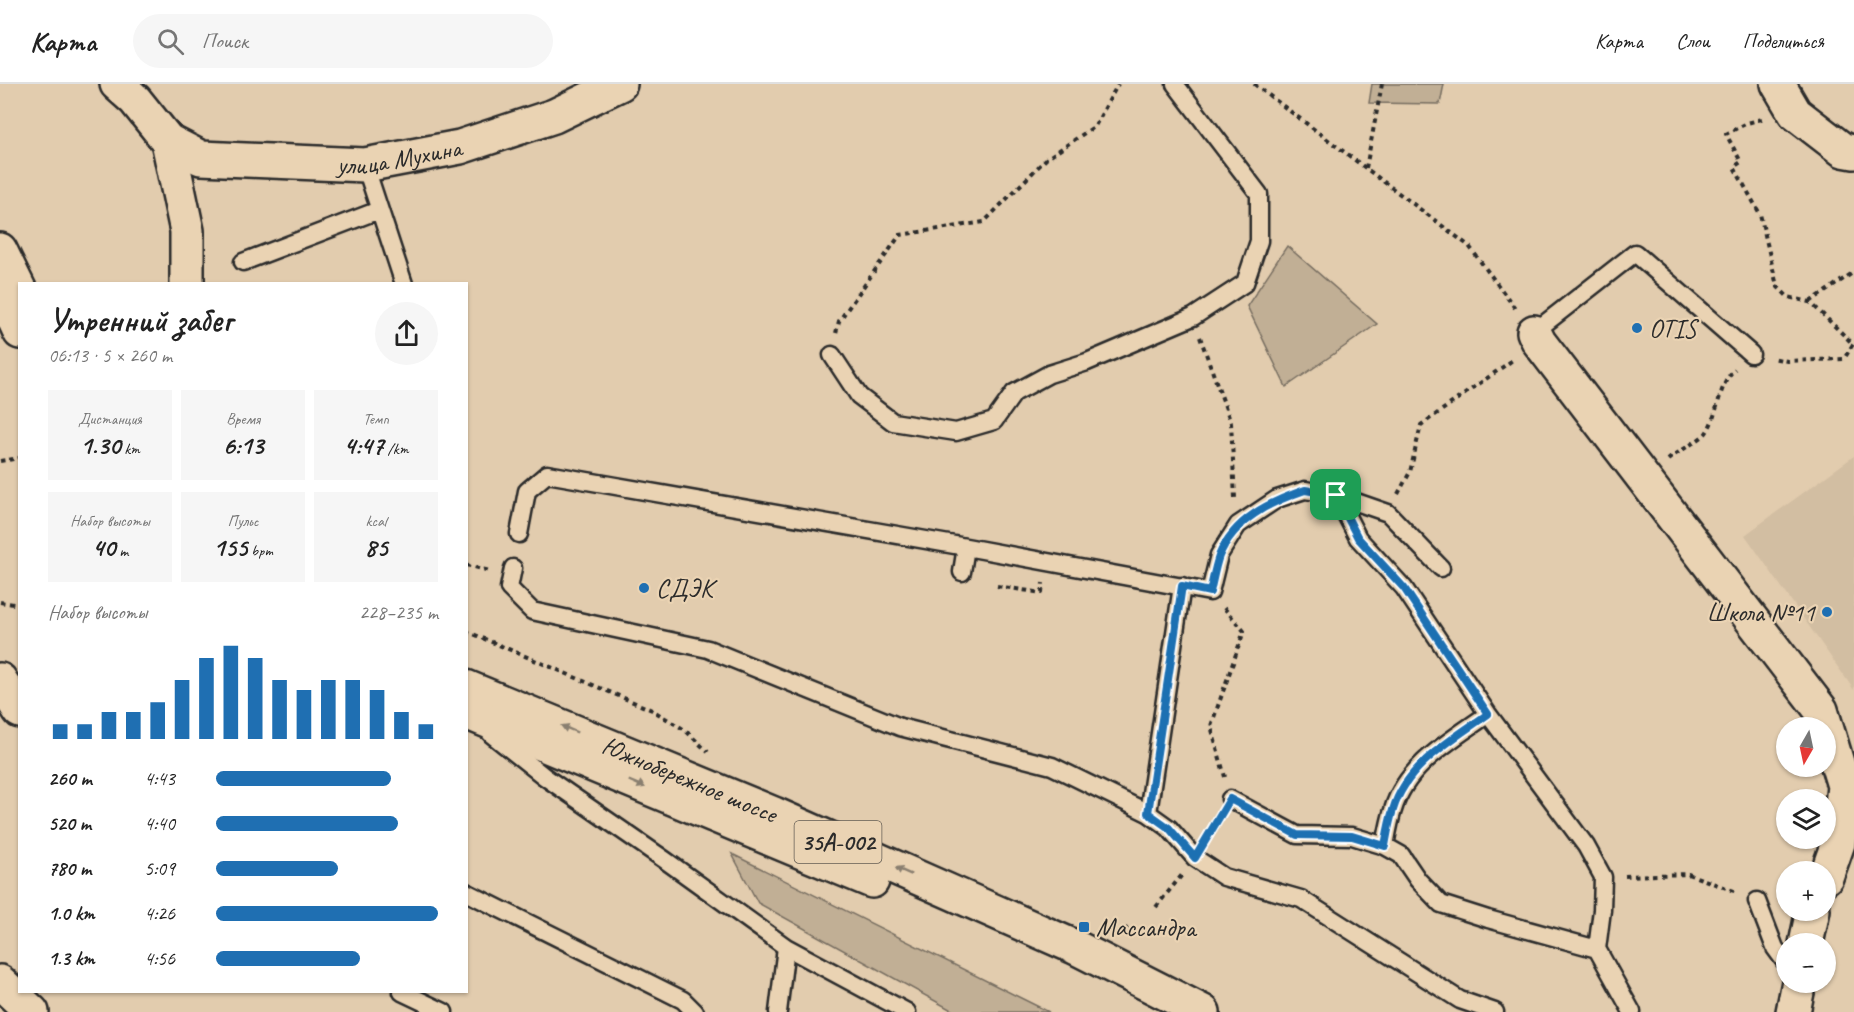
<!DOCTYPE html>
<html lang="ru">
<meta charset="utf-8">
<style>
body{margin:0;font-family:Caveat,sans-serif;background:#f6f6f6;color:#222;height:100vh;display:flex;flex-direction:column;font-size:22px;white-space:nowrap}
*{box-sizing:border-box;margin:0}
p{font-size:20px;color:#767676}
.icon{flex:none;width:33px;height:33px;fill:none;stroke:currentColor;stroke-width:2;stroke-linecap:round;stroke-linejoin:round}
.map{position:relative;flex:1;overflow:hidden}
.sheet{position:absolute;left:18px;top:198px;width:450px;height:711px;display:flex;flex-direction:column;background:#fff;border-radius:0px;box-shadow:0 2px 4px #0004}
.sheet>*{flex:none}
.needle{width:39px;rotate:189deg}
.fabs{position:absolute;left:1776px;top:633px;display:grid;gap:12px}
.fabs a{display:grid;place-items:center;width:60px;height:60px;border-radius:50%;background:#fff;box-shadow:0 2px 4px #0004;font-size:30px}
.pin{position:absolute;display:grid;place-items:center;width:51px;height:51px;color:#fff;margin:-26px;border-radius:12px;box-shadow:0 3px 9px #0006}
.round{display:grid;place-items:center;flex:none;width:63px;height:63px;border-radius:32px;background:#f6f6f6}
.headline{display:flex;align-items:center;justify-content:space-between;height:102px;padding:0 30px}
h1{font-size:33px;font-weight:800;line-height:45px}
.figures{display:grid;grid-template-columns:repeat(3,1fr);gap:9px;height:102px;padding:6px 30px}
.figures div{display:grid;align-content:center;border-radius:0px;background:#f6f6f6;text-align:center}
.figures b{font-size:26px;font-weight:800}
.figures small{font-size:16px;font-weight:400}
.figures p{font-size:16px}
.chart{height:168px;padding:12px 30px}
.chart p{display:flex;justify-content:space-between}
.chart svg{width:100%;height:108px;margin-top:6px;stroke:#1f6fb2;stroke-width:6}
ul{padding:0 30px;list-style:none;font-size:20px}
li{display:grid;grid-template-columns:96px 72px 1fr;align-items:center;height:45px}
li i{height:15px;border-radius:8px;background:#1f6fb2}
header{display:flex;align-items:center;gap:36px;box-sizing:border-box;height:84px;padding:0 30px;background:#fff;border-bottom:2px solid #e0e0e0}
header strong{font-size:28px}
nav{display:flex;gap:33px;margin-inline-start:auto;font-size:21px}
.search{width:420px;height:54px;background:#f6f6f6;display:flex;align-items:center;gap:15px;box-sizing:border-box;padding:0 21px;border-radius:33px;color:#767676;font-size:22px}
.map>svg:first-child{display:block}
</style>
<header>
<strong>Карта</strong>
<div class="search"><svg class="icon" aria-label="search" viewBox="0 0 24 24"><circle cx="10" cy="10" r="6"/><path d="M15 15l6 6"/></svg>Поиск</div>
<nav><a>Карта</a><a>Слои</a><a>Поделиться</a></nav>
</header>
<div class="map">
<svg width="1854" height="928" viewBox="0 0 1854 928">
<rect width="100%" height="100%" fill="#e2ccae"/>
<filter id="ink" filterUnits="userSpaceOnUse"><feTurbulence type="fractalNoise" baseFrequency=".0167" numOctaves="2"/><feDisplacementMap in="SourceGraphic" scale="12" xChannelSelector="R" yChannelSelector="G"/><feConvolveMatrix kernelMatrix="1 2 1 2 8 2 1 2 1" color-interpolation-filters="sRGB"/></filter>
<g filter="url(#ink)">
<path fill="#d2bea2" d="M1854 372V606L1745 451Z"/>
<path fill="#c1af95" stroke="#766d60" stroke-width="1.5" d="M1372 0H1444L1440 20 1369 19Z
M1287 162 1377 240 1286 303 1247 222Z
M732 770 1049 928H955L758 819Z"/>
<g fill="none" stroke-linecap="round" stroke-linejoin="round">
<g stroke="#2b2b2b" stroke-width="21">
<path id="service" d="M365 81 404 200
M243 178 379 126
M1534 248 1635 169 1751 270
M832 271 859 312 893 338 956 348 994 337 1014 309 1049 290 1087 278 1193 233 1245 199 1259 157V110L1175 0
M1336 411 1388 429 1441 484
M519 450 527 407 547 390 966 463 1210 508 1219 471 1238 441 1277 415 1305 406 1336 411 1358 454 1404 504 1488 630 1586 762 1603 793 1602 826 1597 865 1632 928
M513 484 509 504 532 527 708 565 900 643 1052 682 1148 729 1169 744 1195 774 1224 793 1301 815 1460 916 1495 928
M962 488 966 463
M491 650 545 693 665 776 786 863 907 928
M1230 715 1297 751 1352 752 1385 762 1401 771 1418 796 1441 820 1488 835 1597 865
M1148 729 1182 502
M1385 762C1387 751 1389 738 1393 726 1406 681 1452 656 1488 630
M466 808 683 916 695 928
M1757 817 1775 864 1786 879
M402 908 444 928
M778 928 786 863"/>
</g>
<g stroke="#2b2b2b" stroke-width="38">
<g id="minor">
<path d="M117 0 135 16 168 57 187 147V200"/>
<path d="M1778 0 1795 29 1843 66 1854 68"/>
<path id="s1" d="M168 57 201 74 365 81 460 63 554 32 620 0"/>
<path d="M1534 248 1539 258 1821 626 1844 702 1838 759 1826 793"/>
<path d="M0 596 20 627"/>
<path d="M1806 860 1813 826"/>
<path d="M1793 928 1799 898"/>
</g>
</g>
<g stroke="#2b2b2b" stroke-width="38">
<path id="secondary" d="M0 898 32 928"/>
</g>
<g stroke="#2b2b2b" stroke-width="38">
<g id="trunk">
<path d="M0 166 20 207"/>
<path d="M0 204 20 248"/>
<path id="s2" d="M466 603 774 730 1075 863 1203 928"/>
<path d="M466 628 872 797"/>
</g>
</g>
<path stroke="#2b2b2b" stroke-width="4" stroke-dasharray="4.5 4.5" stroke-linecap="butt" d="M1254 0 1469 162 1515 224
M1762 35 1747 39 1726 50 1741 78 1734 83 1760 130 1777 202 1788 213 1810 218 1853 260 1844 275 1787 277 1772 274
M1366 84 1382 0
M1810 218 1854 188
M836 249 839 237 900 151 984 138 1046 75 1095 42 1118 0
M1200 253 1231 339 1235 414
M1668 376C1677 368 1702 355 1706 349 1719 330 1718 300 1735 285
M0 377 20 374
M1398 410 1410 388 1421 341 1514 275
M466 481 490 487
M997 502 1042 509 1043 499
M0 518 20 521
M1224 524 1244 547 1211 642 1225 693
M466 547 652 626 685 646 708 668
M1208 753 1220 733
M1625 792 1688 790 1737 808
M1156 823 1182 791
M1119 850 1128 844"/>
<use href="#service" stroke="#ead3b3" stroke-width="16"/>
<use href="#minor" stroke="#ead3b3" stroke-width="33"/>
<use href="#secondary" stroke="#ead3b3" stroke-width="33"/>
<use href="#trunk" stroke="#ead3b3" stroke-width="33"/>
</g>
<defs><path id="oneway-solid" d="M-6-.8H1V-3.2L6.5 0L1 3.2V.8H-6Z" transform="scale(1.5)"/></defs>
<g fill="#8a7f6f">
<use href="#oneway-solid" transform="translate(569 645) rotate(-157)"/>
<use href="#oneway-solid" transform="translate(637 700) rotate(23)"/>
<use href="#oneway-solid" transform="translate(903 787) rotate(-156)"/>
</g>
</g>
<g fill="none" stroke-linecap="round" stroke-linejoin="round" filter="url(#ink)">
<g stroke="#fff" stroke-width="12">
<path id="route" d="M1305 406 1336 411 1358 454 1404 504 1488 630C1452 656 1406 681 1393 726 1389 738 1387 751 1385 762L1352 752 1297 751 1230 715 1195 774 1169 744 1148 729 1182 502 1210 508C1213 496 1215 483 1219 472 1234 435 1270 418 1305 406Z"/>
</g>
<use href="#route" stroke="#1f6fb2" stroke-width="8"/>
</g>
<g fill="#1f6fb2" stroke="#ead3b3" stroke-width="2">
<circle cx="1637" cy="244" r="6"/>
<circle cx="644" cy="504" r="6"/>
<circle cx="1827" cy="528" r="6"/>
<rect x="1078" y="837" width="12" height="12" rx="3"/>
</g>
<g text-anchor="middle" stroke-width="4.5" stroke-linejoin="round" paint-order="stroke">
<rect fill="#ead3b3" stroke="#645d54" stroke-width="1.5" x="794.5" y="737" width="87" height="42" rx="4.5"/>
<g font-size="24" font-weight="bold" fill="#2b2b2b">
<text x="838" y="766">35А-002</text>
</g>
<g font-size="26" fill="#2b2b2b" stroke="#ead3b3">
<text dy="9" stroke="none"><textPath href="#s1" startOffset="236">улица Мухина</textPath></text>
<text dy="9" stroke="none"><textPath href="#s2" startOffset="242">Южнобережное шоссе</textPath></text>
</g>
<g font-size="26" fill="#2b2b2b" stroke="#ead3b3" text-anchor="start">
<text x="1649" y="253">OTIS</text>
<text x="656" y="513">СДЭК</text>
<text x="1815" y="537" text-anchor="end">Школа №11</text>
<text x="1096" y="852">Массандра</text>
</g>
</g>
</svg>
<div class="fabs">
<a><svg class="needle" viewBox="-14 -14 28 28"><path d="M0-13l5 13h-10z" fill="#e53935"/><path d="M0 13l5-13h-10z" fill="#767676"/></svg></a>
<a><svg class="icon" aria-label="layers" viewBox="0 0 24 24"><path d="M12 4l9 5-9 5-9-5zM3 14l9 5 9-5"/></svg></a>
<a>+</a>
<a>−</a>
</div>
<div class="pin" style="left:1336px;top:411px;background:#1e9e55"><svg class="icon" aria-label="arrive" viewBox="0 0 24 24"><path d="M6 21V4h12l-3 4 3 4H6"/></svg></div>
<section class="sheet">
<div class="headline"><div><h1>Утренний забег</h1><p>06:13 · 5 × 260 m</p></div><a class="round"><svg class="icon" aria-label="share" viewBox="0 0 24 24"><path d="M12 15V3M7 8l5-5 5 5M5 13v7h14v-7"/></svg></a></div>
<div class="figures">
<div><p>Дистанция</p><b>1.30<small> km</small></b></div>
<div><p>Время</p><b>6:13</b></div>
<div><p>Темп</p><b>4:47<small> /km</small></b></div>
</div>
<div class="figures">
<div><p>Набор высоты</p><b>40<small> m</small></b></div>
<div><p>Пульс</p><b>155<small> bpm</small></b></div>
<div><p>kcal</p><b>85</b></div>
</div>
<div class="chart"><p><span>Набор высоты</span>228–235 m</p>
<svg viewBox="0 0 160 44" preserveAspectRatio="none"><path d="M5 44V38M15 44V38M25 44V33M35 44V33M45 44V29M55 44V20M65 44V11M75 44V6M85 44V11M95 44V20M105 44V24M115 44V20M125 44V20M135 44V24M145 44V33M155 44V38"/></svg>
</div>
<ul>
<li><b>260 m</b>4:43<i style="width:79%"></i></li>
<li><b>520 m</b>4:40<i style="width:82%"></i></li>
<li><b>780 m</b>5:09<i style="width:55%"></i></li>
<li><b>1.0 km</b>4:26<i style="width:100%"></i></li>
<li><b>1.3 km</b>4:56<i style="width:65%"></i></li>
</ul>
</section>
</div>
